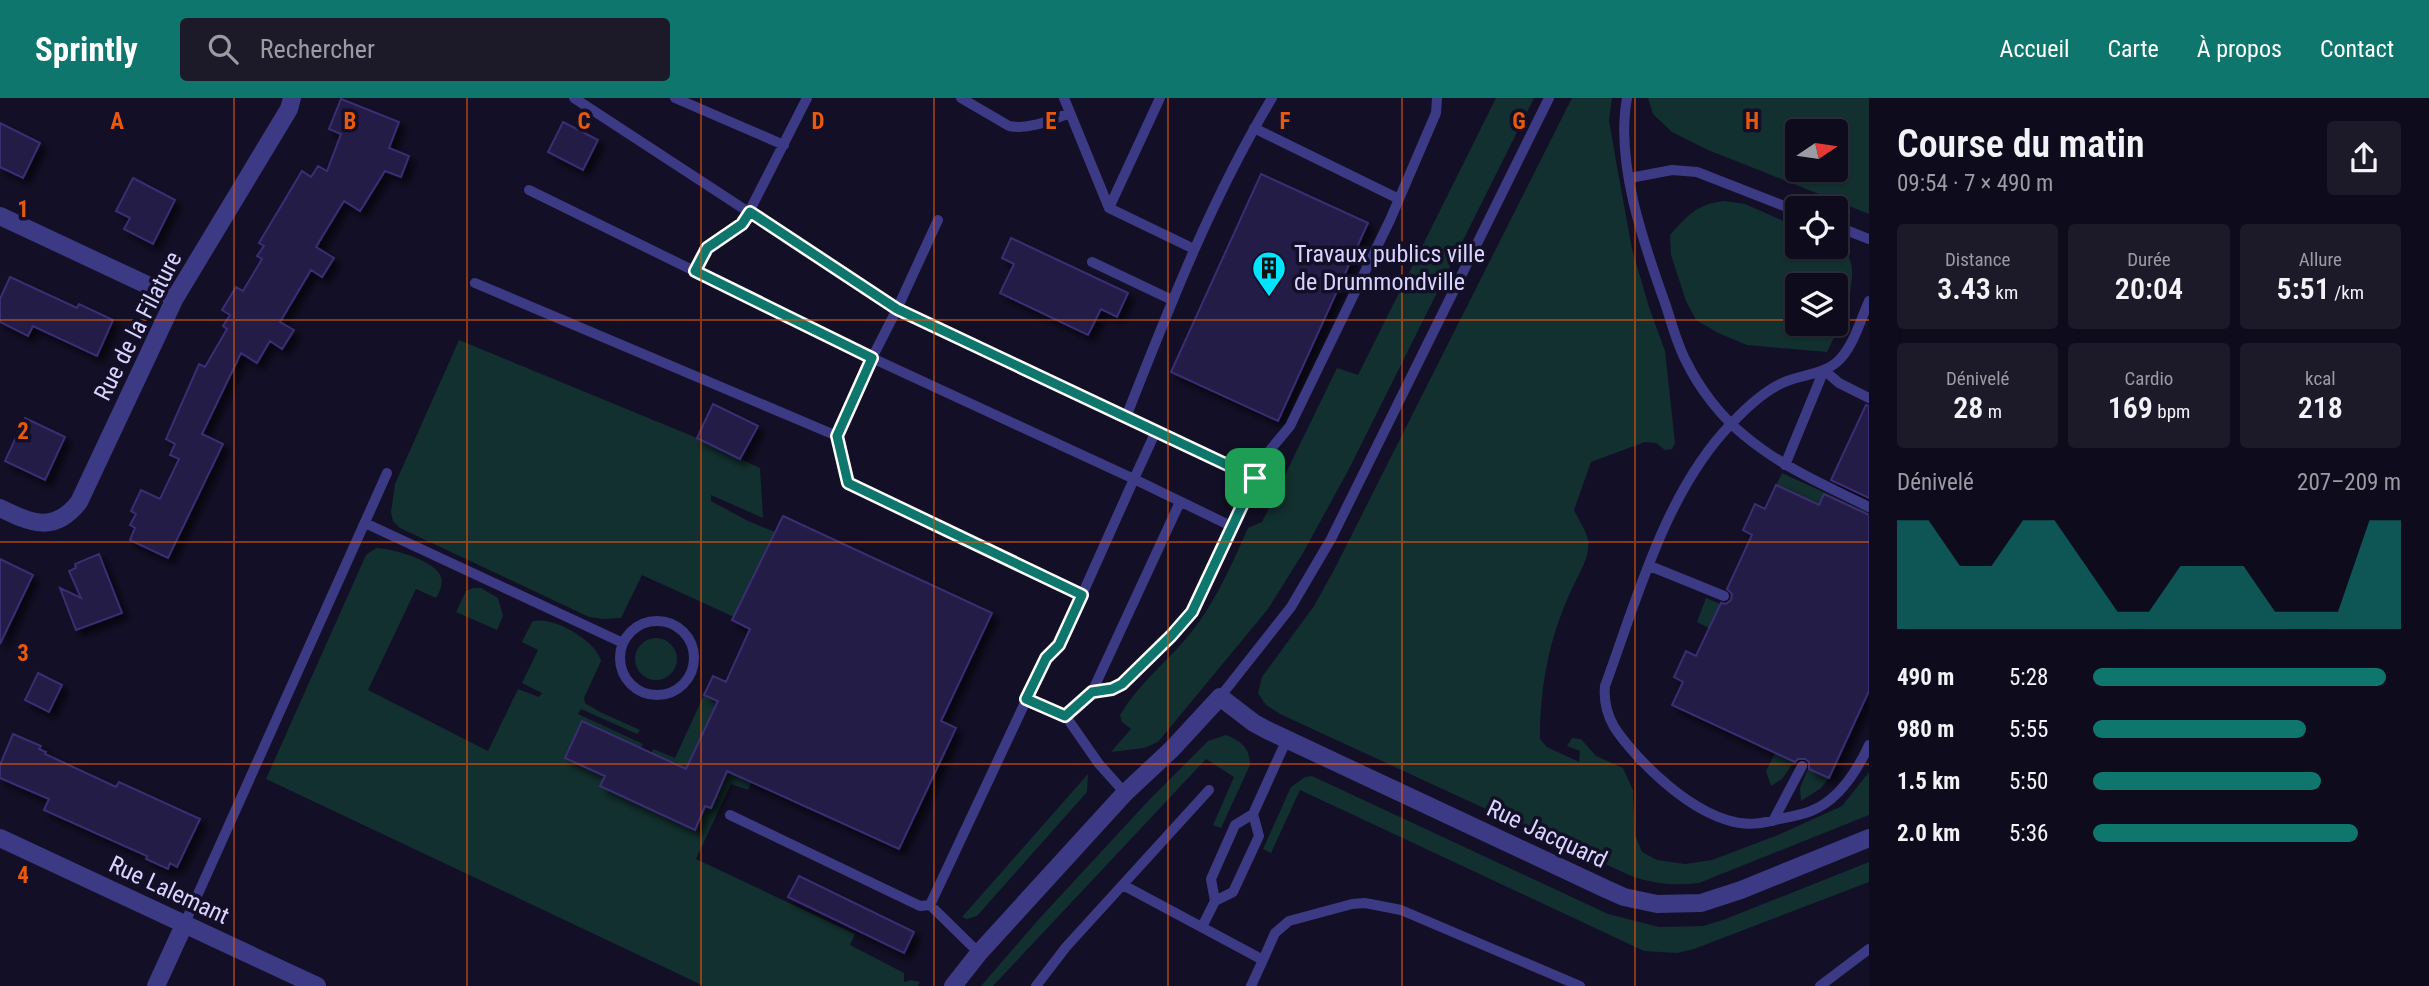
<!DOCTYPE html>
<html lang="fr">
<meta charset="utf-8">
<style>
body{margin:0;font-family:"Roboto Condensed",sans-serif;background:#1c1929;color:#f1f3f6;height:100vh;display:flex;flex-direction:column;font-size:26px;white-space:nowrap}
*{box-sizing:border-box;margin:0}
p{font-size:23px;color:#9b9ba3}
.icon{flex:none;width:38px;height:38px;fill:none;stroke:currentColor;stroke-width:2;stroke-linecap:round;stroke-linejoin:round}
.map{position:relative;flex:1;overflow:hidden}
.panel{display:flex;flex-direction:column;background:#0e0b1c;width:560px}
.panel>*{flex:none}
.needle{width:46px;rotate:77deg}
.fabs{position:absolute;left:1785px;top:21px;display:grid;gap:14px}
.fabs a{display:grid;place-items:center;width:63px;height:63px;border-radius:7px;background:#0e0b1c;box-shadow:0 2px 5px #0004,0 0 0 2px #2e2b3b;font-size:35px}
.pin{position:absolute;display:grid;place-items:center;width:60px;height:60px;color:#fff;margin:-30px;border-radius:14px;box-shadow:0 4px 10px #0006}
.round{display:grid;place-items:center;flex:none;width:74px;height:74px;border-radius:7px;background:#1c1929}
.headline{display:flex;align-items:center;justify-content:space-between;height:119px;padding:0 28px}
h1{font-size:38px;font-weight:600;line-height:52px}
.figures{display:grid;grid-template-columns:repeat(3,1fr);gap:10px;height:119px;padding:7px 28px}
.figures div{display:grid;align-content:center;border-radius:7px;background:#1c1929;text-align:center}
.figures b{font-size:30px;font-weight:600}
.figures small{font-size:19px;font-weight:400}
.figures p{font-size:19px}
.chart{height:196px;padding:14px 28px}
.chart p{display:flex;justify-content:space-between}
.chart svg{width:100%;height:126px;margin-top:7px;fill:#0f766e;opacity:.7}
ul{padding:0 28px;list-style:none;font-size:23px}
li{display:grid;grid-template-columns:112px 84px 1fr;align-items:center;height:52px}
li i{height:18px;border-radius:9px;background:#0f766e}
header{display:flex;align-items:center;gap:42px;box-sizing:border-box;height:98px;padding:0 35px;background:#0f766e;color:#fff}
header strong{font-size:33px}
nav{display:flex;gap:38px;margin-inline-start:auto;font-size:24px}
.search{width:490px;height:63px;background:#1c1929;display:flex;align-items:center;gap:18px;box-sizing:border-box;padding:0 24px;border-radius:7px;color:#9b9ba3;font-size:26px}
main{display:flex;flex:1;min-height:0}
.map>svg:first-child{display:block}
</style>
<header>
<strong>Sprintly</strong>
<div class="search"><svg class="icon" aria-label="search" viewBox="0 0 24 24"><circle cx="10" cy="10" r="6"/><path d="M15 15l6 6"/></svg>Rechercher</div>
<nav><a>Accueil</a><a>Carte</a><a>À propos</a><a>Contact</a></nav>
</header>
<main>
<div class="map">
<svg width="1869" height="888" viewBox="0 0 1869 888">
<defs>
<filter id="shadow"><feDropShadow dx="6" dy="6" stdDeviation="3.5" flood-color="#0009"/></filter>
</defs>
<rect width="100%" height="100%" fill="#130f26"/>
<path fill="#12302f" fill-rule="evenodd" d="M1496 0H1534L1350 369 1303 455 1268 511 1158 644 1144 650 1111 654 1131 631 1122 624 1120 617C1137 588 1162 568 1184 543 1213 510 1230 470 1248 430L1262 424 1337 270 1358 277Z
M1572 0H1612L1609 22 1616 63 1632 151 1649 209 1665 253 1675 345 1672 351 1665 352 1656 345 1645 344 1591 364 1574 412C1578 421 1586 432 1588 442 1591 458 1577 479 1571 493 1549 540 1540 589 1540 641L1547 649 1579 664 1580 653 1567 648 1572 640 1581 641 1596 658 1623 670 1633 692 1635 737 1642 754 1657 762 1685 766 1712 762 1778 737 1842 708 1869 674V717L1699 785C1674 788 1652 786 1629 777L1280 616 1266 607 1258 595 1262 579 1314 508 1334 472Z
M1648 0H1869V116L1708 52 1672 34 1653 16ZM1797 33H1836V72H1797Z
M1724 103 1745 106 1797 129V149C1809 149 1831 146 1839 149 1869 164 1840 229 1827 254L1747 247 1718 235 1696 222 1686 203 1671 157 1670 137C1688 117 1697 106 1724 103ZM1797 187H1836V226H1797Z
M459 242 697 340 760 370 763 420 711 397V403L748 423 775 434 734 519 642 477 621 520 603 521 589 519 400 430 393 423 391 414 395 386Z
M1782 375 1869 415V430L1776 387Z
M376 450C391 450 437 463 441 479 443 486 440 494 436 500L416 491 368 592 488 653 518 591 539 599 542 595 522 585 538 552 522 544 532 524C550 516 597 543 601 563L584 600 585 605 600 614 640 632 637 636 581 611 578 616 643 646 641 651 582 623 566 660 605 678 600 688 694 732 705 708 711 710 727 673 751 685 748 692 731 686 696 761 855 836 850 847 904 875V884L911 882 920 884 918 888H704L266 681 366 457Z
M473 490H481L498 500 503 518 497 532 456 514 466 493Z
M1706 500 1720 506 1709 530 1697 524Z
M635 561a21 21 0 1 1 42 0a21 21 0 1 1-42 0Z
M704 597 718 603 686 671 651 656 653 651 675 660Z
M1226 637C1241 643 1250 650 1250 667L1221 730 1213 727 1234 679 1206 661 993 888H981L1039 821 1150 701 1208 643Z
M1775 655 1794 664 1782 681 1771 688 1766 673Z
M1808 671 1829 680 1821 690 1801 703 1800 690Z
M1088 676 1087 694 977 818 967 821 962 819Z
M1312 678 1608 816 1659 829 1703 828 1723 822 1869 764V784L1694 851 1677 855 1644 853 1300 692 1271 755 1263 751 1291 689 1305 679Z"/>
<path fill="#241b47" stroke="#3b2d73" stroke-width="2" filter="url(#shadow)" d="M341 1 399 24 389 50 409 58 401 79 385 73 360 113 344 103 316 149 334 160 322 179 311 172 280 224 294 232 282 251 270 243 257 265 241 255 202 336 223 346 168 460 130 442 135 430 130 427 136 416 131 413 141 392 160 401 179 361 170 357 175 346 166 341 199 266 205 269 227 231 223 228 230 217 222 212 236 189 243 193 262 161 257 158 264 148 259 145 302 73 311 79 318 68 327 73 341 36 329 31Z
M563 24 598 42 583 72 548 54Z
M0 25 40 45 23 80 0 69Z
M1261 76 1368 125 1278 323 1171 274Z
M133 80 175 102 153 146 124 131 130 120 116 113Z
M1011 140 1128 195 1117 219 1101 211 1088 237 1000 195 1014 166 1002 160Z
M10 179 77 210 79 206 113 222 97 258 33 228 28 238 0 224V201Z
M713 306 758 328 740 361 697 340Z
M1866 307 1869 308V400L1831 382Z
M25 320 65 339 45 382 5 363Z
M1776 387 1819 407 1824 396 1869 417V593L1829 680 1809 671V664L1805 661H1798L1795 664 1672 607 1683 584 1674 579 1686 553 1696 558 1721 505 1726 506 1731 502 1732 496 1727 491 1752 437 1743 432 1755 406 1765 411Z
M783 418 992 515 941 623 956 630 899 751 727 673 711 710 705 708 695 732 600 688 605 678 565 660 582 623 686 671 718 603 704 597 713 578 726 584 750 531 732 522Z
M99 456 122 515 76 532 60 490 81 500 69 473 76 470 75 466Z
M0 461 33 477 0 546Z
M38 575 62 587 49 614 25 602Z
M13 636 41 648 39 651 46 654 45 656 116 689 119 684 200 721 177 769 170 765 168 771 146 761 147 758 44 712 49 701 0 680V667Z
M799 778 914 834 904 855 788 799Z"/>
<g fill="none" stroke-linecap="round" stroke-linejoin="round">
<path stroke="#3d3a85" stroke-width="10" d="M574 0 897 211 872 260 1134 381 1082 497 848 385 837 338
M675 0 784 47
M961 0 1009 28C1030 32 1051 22 1070 15
M1064 0 1109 110
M1160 0 1109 110 1194 151
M1627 0C1615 66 1644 146 1666 208 1672 226 1677 246 1686 263 1699 290 1721 319 1745 338 1782 369 1826 388 1869 409
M1254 30 1399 101
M1630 80 1672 72 1697 74 1797 113
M938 122 897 211 1156 333 1134 381 1233 429
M1836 128 1869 141
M1092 164 1172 202
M695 173 707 150 742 126 749 114 807 0
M475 185 837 338 872 260 529 92
M1869 203C1860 223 1853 250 1837 264 1823 276 1803 277 1787 283 1766 291 1747 309 1732 325 1666 392 1637 501 1605 588 1602 620 1620 639 1640 661 1663 685 1695 712 1727 722 1745 728 1761 726 1779 721 1790 719 1801 717 1811 713 1839 702 1857 673 1869 647
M1126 319C1169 210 1211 101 1272 0
M1156 333 1255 380
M1785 367 1824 272 1839 285 1869 300
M365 425 623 545
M1650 468 1724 498
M620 560a37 37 0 1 1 74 0a37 37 0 1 1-74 0Z
M1092 594 1112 591 1122 586 1171 538 1192 514 1266 357 1290 328 1390 122 1436 15 1437 0
M1220 599 1291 509 1331 441 1549 0
M1026 601 1067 620 1099 666 1125 695
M1065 618 1092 594 1180 404
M1253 716 1259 738 1233 794 1215 803 1211 781 1235 727 1253 716 1287 641
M730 717 920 808 930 807 1046 560 1059 547 1082 497
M1773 723 1802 668
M1123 787 1263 862 1275 835 1289 823 1352 806 1365 805 1401 812 1580 888
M930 807 979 855
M184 827 387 375
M1202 829 1215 803
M1036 888 1066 849 1209 692
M1251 888 1263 862
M1820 888 1869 851"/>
<path stroke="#3d3a85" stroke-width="18" d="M0 118 175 200
M0 410C31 425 54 436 79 404L175 200 289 11 292 0
M0 740 317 888
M156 888 184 827
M953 888 979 855 1125 695 1172 651 1220 599 1254 625 1269 633 1606 791 1624 799 1657 806 1701 805 1741 792 1869 740"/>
</g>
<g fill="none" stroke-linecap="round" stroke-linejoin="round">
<g stroke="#fff" stroke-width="14">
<path id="route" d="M750 114 897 211 1255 380 1192 514 1171 538 1122 586 1112 591 1092 594 1065 618 1026 601 1046 560 1059 547 1082 497 848 385 837 338 872 260 695 173 707 150 742 126Z"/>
</g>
<use href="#route" stroke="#0f766e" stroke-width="9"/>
</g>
<path fill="none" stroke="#e8590c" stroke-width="2" stroke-opacity="0.55" d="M234 0V888M467 0V888M701 0V888M934 0V888M1168 0V888M1402 0V888M1635 0V888M0 222H1797M1836 222H1869M0 444H1869M0 666H1869"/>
<defs>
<g id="building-pin" transform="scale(1.75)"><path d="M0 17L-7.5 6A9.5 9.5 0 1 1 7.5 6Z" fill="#00e5ff" stroke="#130f26"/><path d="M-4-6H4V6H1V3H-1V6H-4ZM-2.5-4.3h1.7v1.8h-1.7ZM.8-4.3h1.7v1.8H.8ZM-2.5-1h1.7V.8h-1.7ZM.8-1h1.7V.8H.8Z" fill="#111"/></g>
</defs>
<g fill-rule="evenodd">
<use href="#building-pin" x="1269" y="170"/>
</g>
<g text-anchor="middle" stroke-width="7" stroke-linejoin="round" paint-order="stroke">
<g font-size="24" fill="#d9d4ff" stroke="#130f26" text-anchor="start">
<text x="1294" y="164">Travaux publics ville<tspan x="1294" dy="28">de Drummondville</tspan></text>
</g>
<g font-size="24" fill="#d9d4ff" stroke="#130f26">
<text transform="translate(138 228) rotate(-63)" y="8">Rue de la Filature</text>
<text transform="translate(1547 736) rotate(25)" y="8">Rue Jacquard</text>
<text transform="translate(169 792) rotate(25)" y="8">Rue Lalemant</text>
</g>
</g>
<g font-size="23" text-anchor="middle" font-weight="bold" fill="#e8590c" stroke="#130f26" stroke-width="7" stroke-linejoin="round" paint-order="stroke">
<text x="117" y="31">A</text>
<text x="350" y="31">B</text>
<text x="584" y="31">C</text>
<text x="818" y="31">D</text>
<text x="1051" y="31">E</text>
<text x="1285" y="31">F</text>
<text x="1519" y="31">G</text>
<text x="1752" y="31">H</text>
<text x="23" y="119">1</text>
<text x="23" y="341">2</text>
<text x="23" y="563">3</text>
<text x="23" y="785">4</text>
</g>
</svg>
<div class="fabs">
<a><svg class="needle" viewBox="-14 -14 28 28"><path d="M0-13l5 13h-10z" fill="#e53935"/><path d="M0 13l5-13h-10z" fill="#9b9ba3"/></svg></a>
<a><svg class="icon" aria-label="locate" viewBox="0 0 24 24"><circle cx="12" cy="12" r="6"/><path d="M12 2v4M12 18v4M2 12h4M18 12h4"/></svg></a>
<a><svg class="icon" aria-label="layers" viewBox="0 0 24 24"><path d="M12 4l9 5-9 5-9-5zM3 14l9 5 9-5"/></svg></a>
</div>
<div class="pin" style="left:1255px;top:380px;background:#1e9e55"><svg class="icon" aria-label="arrive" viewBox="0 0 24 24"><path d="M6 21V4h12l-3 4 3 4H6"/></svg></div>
</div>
<section class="panel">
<div class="headline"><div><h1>Course du matin</h1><p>09:54 · 7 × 490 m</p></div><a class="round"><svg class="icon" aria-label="share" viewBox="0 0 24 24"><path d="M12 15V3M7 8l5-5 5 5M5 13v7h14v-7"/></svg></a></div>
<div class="figures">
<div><p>Distance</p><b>3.43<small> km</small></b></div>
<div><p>Durée</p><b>20:04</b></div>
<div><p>Allure</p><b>5:51<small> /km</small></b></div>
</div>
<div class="figures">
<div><p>Dénivelé</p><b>28<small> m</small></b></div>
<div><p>Cardio</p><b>169<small> bpm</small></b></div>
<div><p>kcal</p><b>218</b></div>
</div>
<div class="chart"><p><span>Dénivelé</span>207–209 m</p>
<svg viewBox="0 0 160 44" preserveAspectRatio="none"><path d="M0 44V6L10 6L20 22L30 22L40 6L50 6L60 22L70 38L80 38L90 22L100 22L110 22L120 38L130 38L140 38L150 6L160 6V44z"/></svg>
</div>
<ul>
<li><b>490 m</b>5:28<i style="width:95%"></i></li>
<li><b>980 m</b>5:55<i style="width:69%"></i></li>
<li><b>1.5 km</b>5:50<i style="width:74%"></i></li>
<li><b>2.0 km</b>5:36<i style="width:86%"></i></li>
</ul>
</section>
</main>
